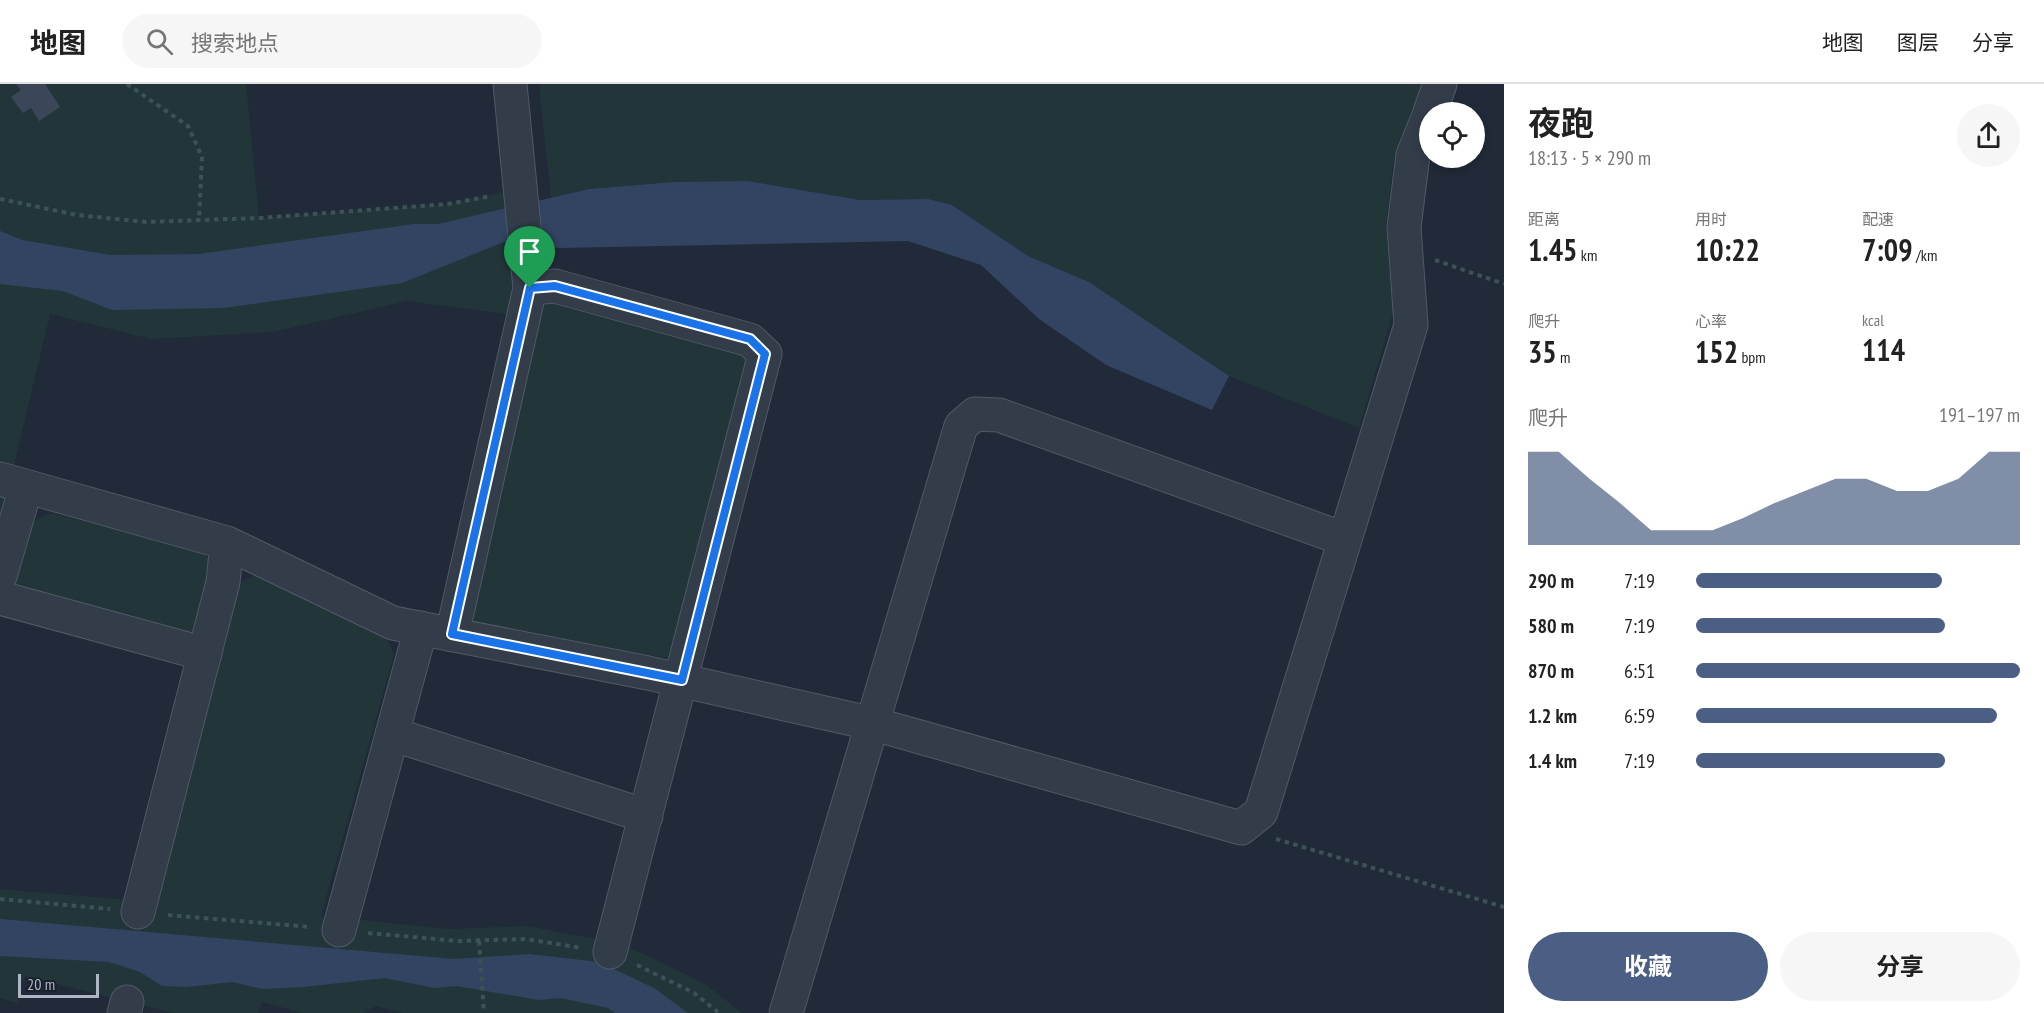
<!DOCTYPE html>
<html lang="zh">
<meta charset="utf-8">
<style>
body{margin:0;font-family:"PT Sans Narrow","Noto Sans SC",sans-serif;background:#f6f6f6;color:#222;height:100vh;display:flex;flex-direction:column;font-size:22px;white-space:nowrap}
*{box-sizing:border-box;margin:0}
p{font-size:20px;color:#767676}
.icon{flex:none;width:33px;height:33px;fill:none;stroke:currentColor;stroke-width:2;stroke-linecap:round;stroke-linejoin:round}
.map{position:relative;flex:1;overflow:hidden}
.sheet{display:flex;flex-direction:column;background:#fff;width:540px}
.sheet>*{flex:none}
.tools{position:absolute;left:1419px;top:18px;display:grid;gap:12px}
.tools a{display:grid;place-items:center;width:66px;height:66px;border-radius:50%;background:#fff;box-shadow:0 3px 9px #0003;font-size:30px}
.scale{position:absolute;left:18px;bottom:15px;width:81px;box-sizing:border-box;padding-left:6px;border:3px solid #aeb6c6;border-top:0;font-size:16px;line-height:21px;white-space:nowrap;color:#aeb6c6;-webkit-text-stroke:4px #19212e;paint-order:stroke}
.pin{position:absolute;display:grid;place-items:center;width:51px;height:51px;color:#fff;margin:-62px -26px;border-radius:50% 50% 50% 0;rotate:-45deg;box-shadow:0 0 6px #0007}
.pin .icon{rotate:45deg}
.round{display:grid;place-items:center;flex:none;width:63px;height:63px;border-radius:32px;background:#f6f6f6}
.summary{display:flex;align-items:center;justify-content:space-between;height:102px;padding:0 24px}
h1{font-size:33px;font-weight:700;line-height:45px}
.stats{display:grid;grid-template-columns:repeat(3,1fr);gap:9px;height:102px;padding:6px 24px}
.stats div{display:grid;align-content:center}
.stats b{font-size:30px;font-weight:700}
.stats small{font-size:16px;font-weight:400}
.stats p{font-size:16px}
.chart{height:168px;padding:12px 24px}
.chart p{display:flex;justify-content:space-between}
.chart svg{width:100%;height:108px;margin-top:6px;fill:#4b5f84;opacity:.7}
.cta{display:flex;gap:12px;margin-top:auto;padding:12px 24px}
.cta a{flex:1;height:69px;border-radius:36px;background:#4b5f84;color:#fff;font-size:24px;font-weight:700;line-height:69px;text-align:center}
.cta a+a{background:#f6f6f6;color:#222}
ul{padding:0 24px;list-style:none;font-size:20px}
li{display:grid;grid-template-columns:96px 72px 1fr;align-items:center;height:45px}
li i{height:15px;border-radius:8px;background:#4b5f84}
header{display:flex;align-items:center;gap:36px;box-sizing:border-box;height:84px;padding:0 30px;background:#fff;border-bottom:2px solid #e0e0e0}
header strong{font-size:28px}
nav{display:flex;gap:33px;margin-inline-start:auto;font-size:21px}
.search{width:420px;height:54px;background:#f6f6f6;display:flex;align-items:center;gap:15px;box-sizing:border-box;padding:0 21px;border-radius:33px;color:#767676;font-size:22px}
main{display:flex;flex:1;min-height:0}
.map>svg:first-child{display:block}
</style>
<header>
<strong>地图</strong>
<div class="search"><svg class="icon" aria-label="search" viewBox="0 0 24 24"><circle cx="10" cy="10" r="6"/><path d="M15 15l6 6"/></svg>搜索地点</div>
<nav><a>地图</a><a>图层</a><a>分享</a></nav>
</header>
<main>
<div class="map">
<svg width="1504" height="929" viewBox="0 0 1504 929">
<rect width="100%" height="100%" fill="#202a39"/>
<path fill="#22363a" d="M0 0H246L259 134 447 120 508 107 515 183 508 230 407 217 273 248 151 255 50 230 14 381 0 428Z
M539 0H1422L1393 81 1386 141 1393 228 1359 344 1229 292 1089 198 1028 172 952 121 928 115 860 116 748 97 673 98 589 105 551 114Z
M560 212 755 270 672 575 475 539 470 523 543 217Z
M51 429 203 466 213 484 194 545 186 553 22 508 13 499 30 439Z
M258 490 386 552 394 570 321 832 449 845 528 842 625 861 705 900 742 929H404L376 922 363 929H303L262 918 258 929H174L24 892 17 919 0 914V805L152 818 240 498Z"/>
<path fill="#324462" d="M748 97 860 116 928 115 952 121 1028 172 1089 198 1229 292 1212 326 1106 281 1039 235 981 181 908 157 559 164 504 158 402 199 224 224 112 226 63 207 0 200V147L22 156 111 171 199 170 414 140H438L589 105 673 98Z
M0 835 454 875 529 870 599 878 654 904 688 929H615L608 924 561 914 538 916 457 902 434 904 385 894 303 903 263 905 232 898 187 903 162 902 140 888 109 878 0 872Z"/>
<path fill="#3c4659" d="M16 0H45L60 23 39 37 31 24 23 29 11 13 21 6Z"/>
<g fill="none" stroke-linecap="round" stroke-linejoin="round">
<g stroke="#515967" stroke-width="35">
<path id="minor" d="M1430 28 1440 0
M530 204 555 202 750 256 765 270 610 868
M0 395 227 459 393 539 648 589 874 640 1241 744 1261 728 1411 241 1404 143 1413 71 1430 29
M0 492 26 403
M0 514 205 570
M452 551 530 204 510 0
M392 650 646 732
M138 828 223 498 227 459
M339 846 421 544
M124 929 127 918
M786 929 961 342 975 330 999 331 1344 455"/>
</g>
<path stroke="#3c5255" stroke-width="4" stroke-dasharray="4.5 4.5" stroke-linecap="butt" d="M127 0 188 42 202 73 199 136
M0 115 77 131 146 138 259 134 448 120 491 112
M1435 176 1504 200
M1276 755 1504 823
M0 815 110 825
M168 831 310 843
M368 849 458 857 526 855 582 864
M479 857 484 929
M637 881 694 909 719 929"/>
<use href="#minor" stroke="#333c49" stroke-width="33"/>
</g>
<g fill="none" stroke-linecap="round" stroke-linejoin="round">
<g stroke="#fff" stroke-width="12">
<path id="route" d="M555 202 750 255 765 270 682 596 452 550 530 204Z"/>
</g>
<use href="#route" stroke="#1a73e8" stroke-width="8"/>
</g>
</svg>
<div class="tools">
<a><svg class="icon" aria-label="locate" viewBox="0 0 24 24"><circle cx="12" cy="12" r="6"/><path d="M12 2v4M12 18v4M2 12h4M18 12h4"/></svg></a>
</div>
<div class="scale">20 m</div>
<div class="pin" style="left:530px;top:204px;background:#1e9e55"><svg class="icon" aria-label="arrive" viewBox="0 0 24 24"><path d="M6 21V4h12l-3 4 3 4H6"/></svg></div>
</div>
<section class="sheet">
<div class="summary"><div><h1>夜跑</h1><p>18:13 · 5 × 290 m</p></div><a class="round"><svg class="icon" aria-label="share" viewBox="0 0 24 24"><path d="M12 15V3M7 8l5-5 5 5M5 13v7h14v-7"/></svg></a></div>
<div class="stats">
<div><p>距离</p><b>1.45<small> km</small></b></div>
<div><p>用时</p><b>10:22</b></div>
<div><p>配速</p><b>7:09<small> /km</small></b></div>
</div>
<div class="stats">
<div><p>爬升</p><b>35<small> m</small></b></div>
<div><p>心率</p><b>152<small> bpm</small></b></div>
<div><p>kcal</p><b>114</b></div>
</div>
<div class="chart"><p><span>爬升</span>191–197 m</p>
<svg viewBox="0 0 160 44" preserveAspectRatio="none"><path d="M0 44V6L10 6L20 17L30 27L40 38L50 38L60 38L70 33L80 27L90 22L100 17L110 17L120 22L130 22L140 17L150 6L160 6V44z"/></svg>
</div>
<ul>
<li><b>290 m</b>7:19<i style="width:76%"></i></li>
<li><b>580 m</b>7:19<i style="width:77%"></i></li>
<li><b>870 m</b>6:51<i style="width:100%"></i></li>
<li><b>1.2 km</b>6:59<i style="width:93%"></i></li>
<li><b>1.4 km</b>7:19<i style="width:77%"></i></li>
</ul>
<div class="cta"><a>收藏</a><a>分享</a></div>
</section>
</main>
